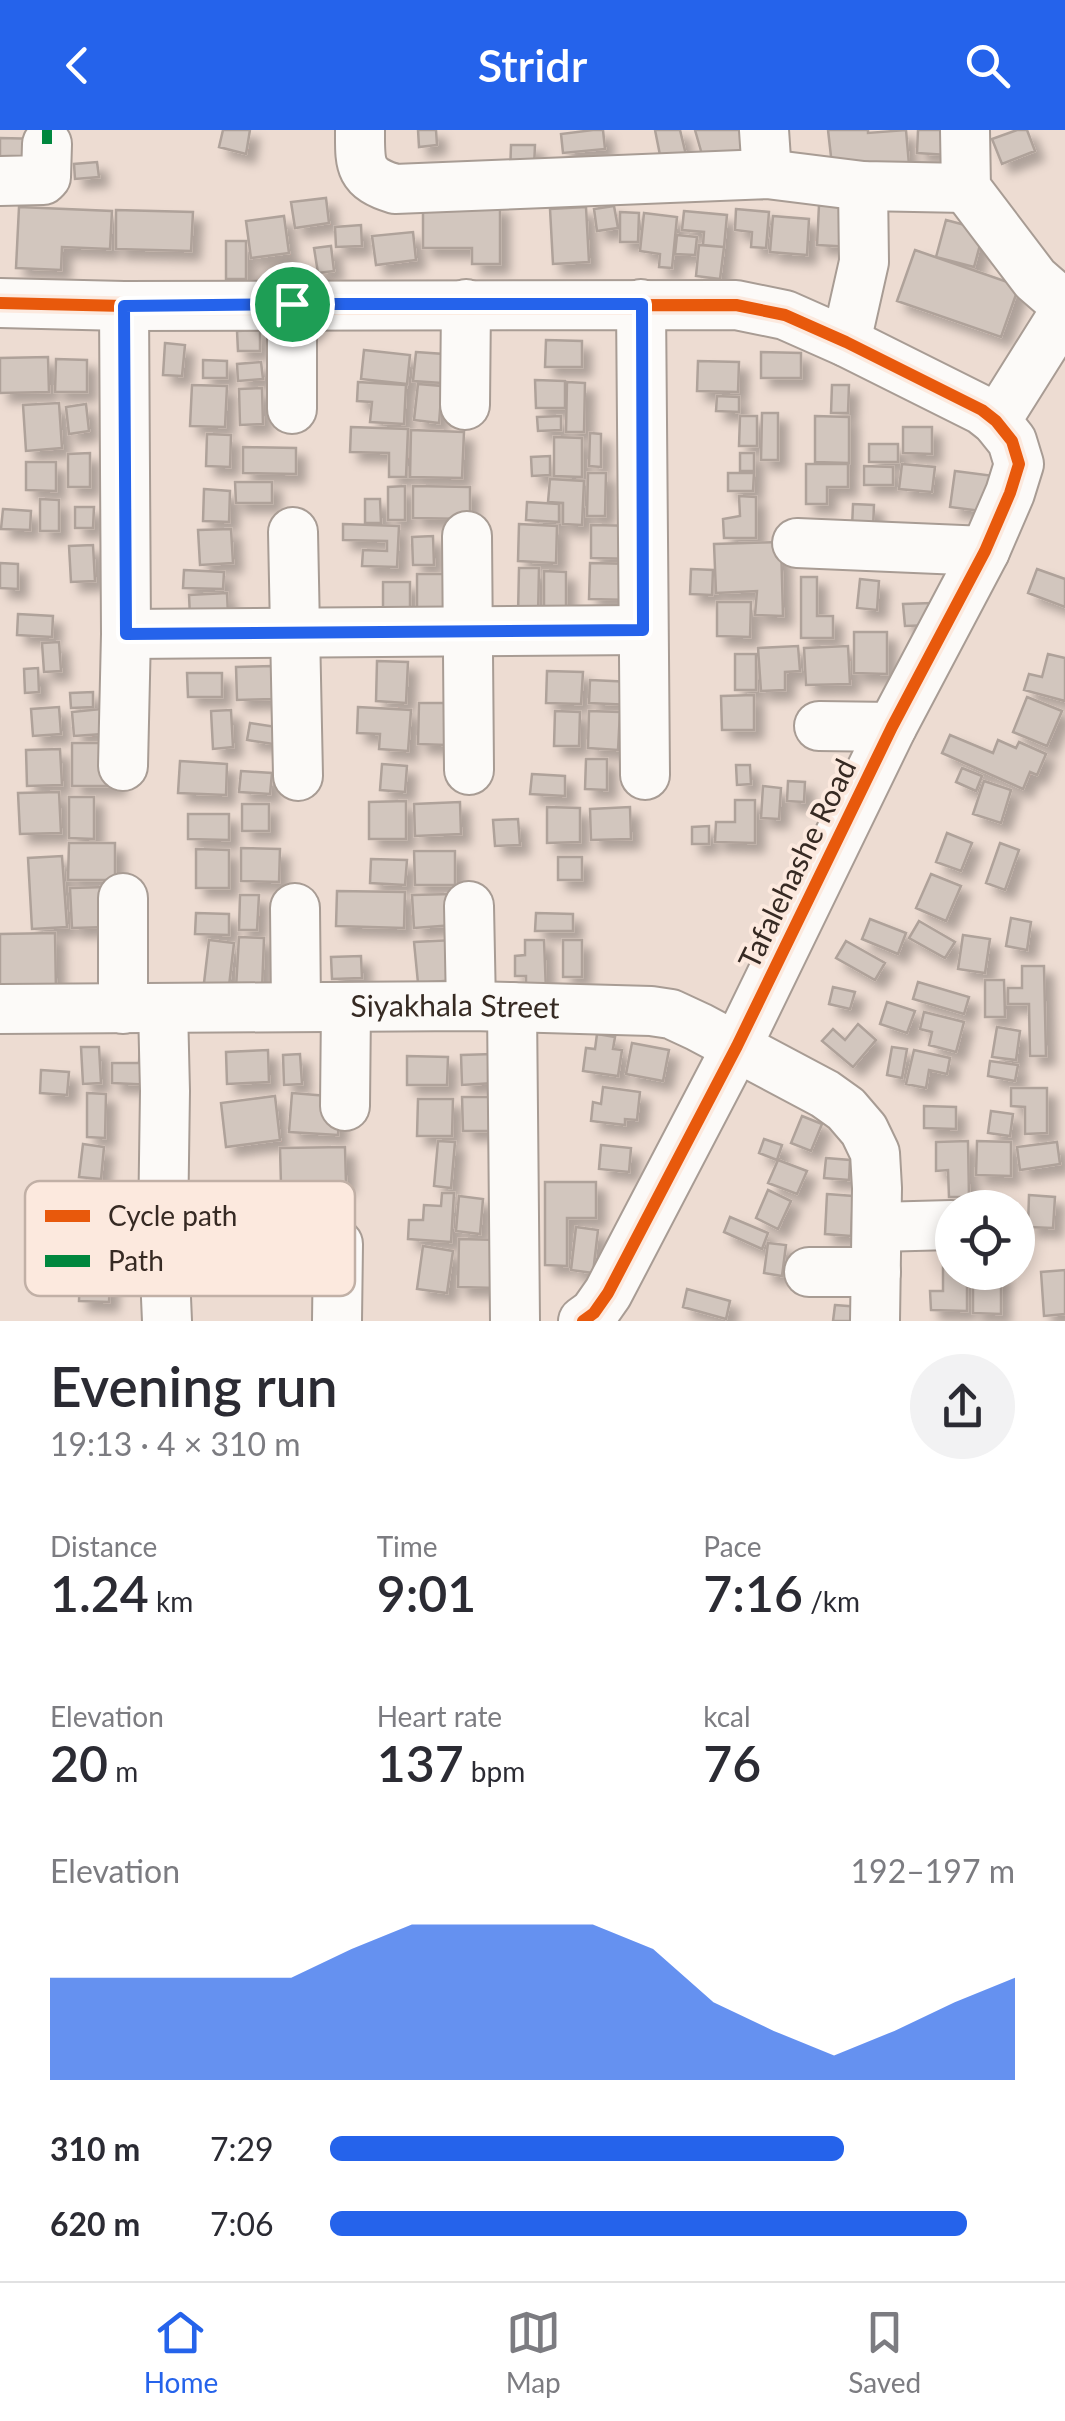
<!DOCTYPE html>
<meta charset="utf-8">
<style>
body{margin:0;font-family:Lato,sans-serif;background:#f2f2f3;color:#2b2b33;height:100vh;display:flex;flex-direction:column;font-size:38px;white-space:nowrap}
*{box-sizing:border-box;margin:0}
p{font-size:32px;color:#7c7c81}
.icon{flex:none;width:55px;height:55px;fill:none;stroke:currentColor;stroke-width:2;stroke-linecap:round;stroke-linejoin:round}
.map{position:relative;height:1191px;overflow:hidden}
.drawer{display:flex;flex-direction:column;background:#fff;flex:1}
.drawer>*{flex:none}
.buttons{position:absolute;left:935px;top:1060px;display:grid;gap:20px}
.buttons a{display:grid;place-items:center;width:100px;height:100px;border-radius:50%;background:#fff;box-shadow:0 5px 15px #0003;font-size:50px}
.pin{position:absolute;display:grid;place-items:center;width:85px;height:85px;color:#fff;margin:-42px;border:5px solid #fff;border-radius:50%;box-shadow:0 2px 10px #0007}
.round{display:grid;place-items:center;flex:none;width:105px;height:105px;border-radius:52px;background:#f2f2f3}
.headline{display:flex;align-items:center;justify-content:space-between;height:170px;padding:0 50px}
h1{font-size:55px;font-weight:600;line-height:75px}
.metrics{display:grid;grid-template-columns:repeat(3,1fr);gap:15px;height:170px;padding:10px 50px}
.metrics div{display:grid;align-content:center}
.metrics b{font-size:50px;font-weight:600}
.metrics small{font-size:28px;font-weight:400}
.metrics p{font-size:28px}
.chart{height:280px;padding:20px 50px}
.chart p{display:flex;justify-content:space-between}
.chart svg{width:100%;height:180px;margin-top:10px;fill:#2563eb;opacity:.7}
ul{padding:0 50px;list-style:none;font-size:32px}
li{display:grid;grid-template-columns:160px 120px 1fr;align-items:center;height:75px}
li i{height:25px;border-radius:12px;background:#2563eb}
header{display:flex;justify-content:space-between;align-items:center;height:130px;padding:0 50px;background:#2563eb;color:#fff;font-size:45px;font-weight:600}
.dock{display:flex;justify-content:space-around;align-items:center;height:140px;border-top:2px solid #e1e1e2;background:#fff;font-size:28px;color:#7c7c81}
.dock a{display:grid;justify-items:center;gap:5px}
.dock .selected{color:#2563eb}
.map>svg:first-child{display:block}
</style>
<header><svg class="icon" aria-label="back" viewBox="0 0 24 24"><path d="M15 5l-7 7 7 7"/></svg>Stridr<svg class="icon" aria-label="search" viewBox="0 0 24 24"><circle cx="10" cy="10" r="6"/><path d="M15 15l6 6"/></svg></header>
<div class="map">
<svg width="1065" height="1191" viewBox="0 0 1065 1191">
<defs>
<filter id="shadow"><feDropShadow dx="9" dy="9" stdDeviation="5" flood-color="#0004"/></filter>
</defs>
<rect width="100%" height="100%" fill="#eddcd2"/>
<path fill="#d2c6be" stroke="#afa29a" stroke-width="2.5" filter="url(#shadow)" d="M223 0H250L246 24 219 17Z
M418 0H436L437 15 419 17Z
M593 0H603L605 19 563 23 561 4Z
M655 0H680L686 25 661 30Z
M695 0H745L751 22 705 35Z
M828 0H868V3L906 0 909 35 833 44Z
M918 0H948V25L917 23Z
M1017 0H1027L1035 21 1002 34 992 9Z
M0 8 43 9V43H0Z
M511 15H535L534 37 510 46Z
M97 32 99 47 75 49 74 34Z
M326 68 329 93 295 98 291 72Z
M423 75H500V134H472V118H423Z
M819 75 856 77 853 117 817 115Z
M614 76 618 98 597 101 594 79Z
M19 77 112 81 110 119 62 117 61 140 16 138Z
M586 77 589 132 553 134 550 79Z
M736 79 769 82 766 118 751 117 752 102 735 100Z
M116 80 193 82 191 121 116 119Z
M684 81 727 85 724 117 703 115 704 102 682 100Z
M620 82 639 83 638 112H620Z
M644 83 677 87 672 138 659 137 660 124 640 121Z
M284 86 289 123 251 128 246 91Z
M773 86 809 89 807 125 770 122Z
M946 90 984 100 974 137 936 127Z
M361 95 362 116 336 117 335 97Z
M413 102 416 130 376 135 372 106Z
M677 105 697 107 695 125 675 124Z
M226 111H246V149H226Z
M699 115 724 117 720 149 696 146Z
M331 116 334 141 318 143 314 118Z
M915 120 1019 156 1001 207 897 171Z
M260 200V221H238L237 201Z
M546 210 582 211V237H545Z
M165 213 185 215 182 246 163 245Z
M364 220 410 225 407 254 361 249Z
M416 222 444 224 442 253 413 251Z
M761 222 801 223V248H761Z
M48 227 49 262 0 263V228Z
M56 229 87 230V262H55Z
M203 230 227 231V248H203Z
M698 231 739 232 738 262 697 261Z
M261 232 263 249 238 251 237 234Z
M535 250 565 251V278H536Z
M358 252 406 255 404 294 370 292 372 272 357 271Z
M567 252 585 253 584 302H566Z
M418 254 442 256 439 293 414 290Z
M192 255 227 256 225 297 190 296Z
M832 255H849L848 283H831Z
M262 258 263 294 240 295 239 259Z
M717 266 739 267V282L716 281Z
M59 273 62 318 26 321 23 275Z
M86 274 89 301 69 304 66 277Z
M762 283H778V330H761Z
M561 286V300L538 301 537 287Z
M740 286H757V316H739Z
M815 286 849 287V333L815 332Z
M351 297 408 299 406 347H389V323L350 322Z
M903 297H932V324L903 323Z
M411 300 464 302 462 348 410 347Z
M590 303 601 304V337L589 336Z
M207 304 231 305 230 337 206 336Z
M554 307 582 308V347L554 346Z
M869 314H898V332H869Z
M243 317 296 318V344L243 343Z
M90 323V357H68V324Z
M740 323H754V341H740Z
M550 326V345L532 346 531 327Z
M26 332H56V361L26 360Z
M806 334H848V357H827V374H806Z
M902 334 935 337 932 362 899 359Z
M864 336 893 337V355H864Z
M955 341 994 346 989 382 950 377Z
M588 343H606L605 386H587Z
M728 343H754L753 361H728Z
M550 349 584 351 582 395 563 394V373L548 372Z
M235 352H272V373H236Z
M405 356V390H388V357Z
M413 356 470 357V389L413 388Z
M204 359 230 361 229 392 203 391Z
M739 366 756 367V408H724L723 389 740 386Z
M40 369 59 370V401H40Z
M365 369H380L381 393H365Z
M527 372 559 374V392L526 390Z
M853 374 874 375 873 398H852Z
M75 377H94L93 398H75Z
M3 379 31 381 30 400 1 399Z
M343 394 399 396 397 437 362 436 363 420 387 421V411L343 410Z
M519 394 557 396 556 433 518 431Z
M591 395 639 396 638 429 591 428Z
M231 399 233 433 200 435 198 400Z
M433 406 434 435H413L412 407Z
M781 412 783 486 755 485 757 461 716 463 714 414Z
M93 415 95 451 71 452 69 416Z
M0 433 18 434V459L0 458Z
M590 433 633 434V470L589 469Z
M519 438H539L538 486 518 485Z
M691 439 713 440 712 465 690 464Z
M1037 439 1065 449V477L1028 463Z
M184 440 224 442 223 459 183 458Z
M544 441 566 442V487H544Z
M417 444H449V484L417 483Z
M801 447H817V486H833V508H801Z
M860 449 879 451 877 480 857 478Z
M383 452H410V481H383Z
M227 463 228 485 190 487 189 465Z
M717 472H751L750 507 717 506Z
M932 473 933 495 905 496 903 474Z
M18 484 53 486 52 507 17 505Z
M854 502H887V544L854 543Z
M59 512 61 541 44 542 42 513Z
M798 516 800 541 785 542V560L761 561 758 518Z
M848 516 850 554 806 555 804 518Z
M735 524H756V560H735Z
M1048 524 1065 528V571L1024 560 1029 544 1042 547Z
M377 531 408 532 406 573 376 571Z
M272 536 273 569 237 570 236 537Z
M38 538 39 562 25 563 24 539Z
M547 541 583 542 581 574 546 573Z
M187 543H222V567H188Z
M590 550 633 552 632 575 589 573Z
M93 562V577L71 578 70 563Z
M754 565V600H722L721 566Z
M1027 567 1062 581 1047 616 1013 602Z
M419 573H448L447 615 418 614Z
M59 577 61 604 33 606 31 579Z
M358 577 411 580 408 621 379 619 380 604 357 603Z
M101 579 103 604 74 606 72 582Z
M231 580 233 617 213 619 211 581Z
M555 581 580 582 579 616H554Z
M589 581 620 582 618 620 588 618Z
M250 593 296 600 293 617 247 610Z
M950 605 993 623 998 610 1016 618 1019 612 1046 624 1037 645 1030 642 1023 659 942 623Z
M72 613H117V656H72Z
M60 619 62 655 27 656 26 620Z
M586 629H607V660L585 659Z
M180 631 227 634 226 665 178 663Z
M382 634 407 636 405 662 380 660Z
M736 635H750L751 654 737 655Z
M962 638 982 646 976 661 956 652Z
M241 641 272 643 270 664 239 662Z
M532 644 565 646V666L530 664Z
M788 651 805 652 804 672 787 671Z
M984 651 1011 660 1001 693 973 684Z
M763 656 781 658 779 689 761 688Z
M59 662 61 703 20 704 18 663Z
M69 667H94V709L69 708Z
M735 670H755V713L715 712 716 692H735Z
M406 671V709H369V672Z
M460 672 461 704 415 706 414 674Z
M242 674H269V701H242Z
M547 677 580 678V712L547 713Z
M630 677 631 709 591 710 590 679Z
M188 684H229V710L188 709Z
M518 689 520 715 495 716 493 690Z
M709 696V714H692V697Z
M947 703 972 713 961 741 936 732Z
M69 713H115V750H68Z
M1000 713 1019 720 1005 760 986 753Z
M241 718 280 719 279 752 241 751Z
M196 719 229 720V758H196Z
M414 721H455V755H415Z
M62 726 67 797 32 799 28 728Z
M558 727H582V750H558Z
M371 729 407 730 405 755 370 753Z
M931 744 961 756 946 791 916 778Z
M107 757 108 797 72 798 70 758Z
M337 761 405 762 404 798 336 796Z
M452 764 454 795 414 798 412 765Z
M240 765H259L257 800H239Z
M196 783 229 784V805L195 804Z
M536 783 573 784V801H535Z
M1011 788 1031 792 1027 820 1006 816Z
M870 789 906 803 898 824 862 809Z
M919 791 955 812 945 828 909 808Z
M55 803 56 862H0V804Z
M963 805 990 809 985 843 958 839Z
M239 807 264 808 262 860 236 858Z
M209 810 234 813 229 856 204 853Z
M454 810 457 850 418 853 414 812Z
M525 810H544L546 861H526V846H515V826L525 825Z
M563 810H582V847H563Z
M846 811 885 833 875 850 836 828Z
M361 826 362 848 332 849 331 827Z
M1022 836H1044L1046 926H1030L1029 874H1008V858H1022Z
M985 850H1004L1005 887H985Z
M918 852 969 867 964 884 913 869Z
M833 857 855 862 850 879 829 874Z
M887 872 915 881 907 903 880 894Z
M924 882 964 892 956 922 929 915 932 902 920 899Z
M858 894 876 910 853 937 822 911 833 899 845 910Z
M997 897 1020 901 1016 930 992 927Z
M597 904 615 907 613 919 622 920 618 946 583 941 586 918 595 919Z
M632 913 669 920 663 951 626 944Z
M140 915H158L155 955 112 953V933H139Z
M81 917H99L101 953 83 954Z
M892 917 907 919 902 948 887 945Z
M268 920 269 952 227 954 226 922Z
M914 920 950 928 947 944 929 940 926 958 906 954Z
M300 924 302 954 284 955 283 925Z
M493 924 494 953 462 955 461 925Z
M407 926 448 927 447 955H407Z
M990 931 1018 935 1015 951 988 946Z
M41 940 69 942 67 965 40 963Z
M603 957 640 962 637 990 625 989V995L591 991 593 972 601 974Z
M1011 958H1047V1003L1025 1004V977L1011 976Z
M87 963 106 964 105 1008 87 1007Z
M292 963 340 967 338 1005 289 1002Z
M275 966 280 1010 226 1017 221 973Z
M462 967H497L498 1001H463Z
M418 969H453L452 1006H417Z
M924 976 956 977V999L924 998Z
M991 981 1013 984 1010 1006 988 1003Z
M802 986 822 994 811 1021 791 1013Z
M764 1009 782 1015 777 1030 759 1023Z
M438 1011 455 1012 451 1058 434 1056Z
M968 1011 969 1067H949L948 1040 936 1041V1012Z
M977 1011 1011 1012V1046L976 1045Z
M1057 1012 1060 1034 1020 1040 1017 1017Z
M83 1014 104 1017 101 1049 79 1047Z
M601 1015 631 1018 629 1042 599 1039Z
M345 1017 346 1054 281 1055 280 1018Z
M826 1028 850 1030 849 1050 824 1048Z
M778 1030 807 1041 797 1064 768 1053Z
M545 1052H596V1088H567V1136L545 1135Z
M768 1060 791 1071 778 1099 756 1088Z
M442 1063H454L451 1112 408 1109 409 1090H423L424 1075 441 1076Z
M827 1064 853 1066 851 1106 825 1104Z
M1029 1065 1055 1067 1053 1098 1028 1097Z
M459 1066 483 1069 480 1104 456 1101Z
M730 1087 768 1103 762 1119 724 1102Z
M576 1097 598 1100 593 1143 571 1140Z
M459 1109 499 1110 497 1158 458 1157Z
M768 1113 786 1115 782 1146 764 1143Z
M423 1116 453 1121 447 1163 417 1159Z
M58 1121 111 1123 109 1172 79 1171 80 1142 58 1141Z
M943 1132H952V1142H967V1181L931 1180 930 1161H943Z
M1065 1140V1184L1044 1186 1041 1142Z
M973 1142H1001V1184L973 1183Z
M687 1159 730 1171 726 1189 683 1177Z
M835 1175 860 1177 859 1191H833Z"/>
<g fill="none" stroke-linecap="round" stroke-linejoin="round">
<g stroke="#a89c94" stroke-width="52">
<g id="minor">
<path d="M360 0C360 34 358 48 395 59L767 44 863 56 966 58"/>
<path d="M764 0 767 44"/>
<path d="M965 0 966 58 1035 149 1065 175"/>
<path d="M0 51 43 50 46 47 47 14"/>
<path d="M0 173 124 176 736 175 785 185 846 212 982 280 996 291 1012 311 1019 334 1010 363 985 421 892 597 737 916 608 1163 594 1183 583 1191"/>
<path d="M292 174V279"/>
<path d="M641 174 645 645"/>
<path d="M846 212 864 132 863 56"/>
<path d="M465 275 466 174"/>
<path d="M996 291 1065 181"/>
<path d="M293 402 298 646"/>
<path d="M467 406 469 640"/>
<path d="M797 413 985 421"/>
<path d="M126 504 643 500"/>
<path d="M819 596 892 597"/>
<path d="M123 636 126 504 124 176"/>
<path d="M469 776 471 876"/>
<path d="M295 778 296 877"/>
<path d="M512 877 515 1191"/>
<path d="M163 878 165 961 163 1098 167 1191"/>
<path id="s1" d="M0 879 471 876 651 881 671 884 699 897 825 964 846 979 864 1000 875 1023 877 1058 875 1191"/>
<path d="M123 879V768"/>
<path d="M345 976 346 877"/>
<path d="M877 1097 952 1095"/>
<path d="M809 1142H876"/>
<path d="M337 1191 338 1114"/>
</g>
</g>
<use href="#minor" stroke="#fcfaf8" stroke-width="48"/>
<path stroke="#00873e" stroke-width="10" stroke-dasharray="20 10" stroke-linecap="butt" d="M47 0V14"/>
<g stroke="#fce9de" stroke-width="19">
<path id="cycleway" d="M0 173 124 176 736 175 785 185 846 212 982 280 996 291 1012 311 1019 334 1010 363 985 421 892 597 737 916 608 1163 594 1183 583 1191"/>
</g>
<use href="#cycleway" stroke="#e8590c" stroke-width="12"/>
</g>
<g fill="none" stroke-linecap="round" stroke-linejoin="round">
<g stroke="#fff" stroke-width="20">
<path id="route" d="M292 174H642L643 500 126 504 124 176Z"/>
</g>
<use href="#route" stroke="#2563eb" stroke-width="12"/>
</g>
<g text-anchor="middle" stroke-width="8" stroke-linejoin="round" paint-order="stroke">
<g font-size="30" fill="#362a23" stroke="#fce9de">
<text transform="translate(798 734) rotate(-64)" y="10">Tafalehashe Road</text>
<text dy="10" stroke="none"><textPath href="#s1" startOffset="455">Siyakhala Street</textPath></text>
</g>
</g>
<rect x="25" y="1051" width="330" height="115" rx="15" fill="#fce9de" stroke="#c1b0a6" stroke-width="2.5"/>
<rect x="45" y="1080" width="45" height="12" fill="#e8590c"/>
<rect x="45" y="1125" width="45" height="12" fill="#00873e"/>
<g font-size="28" fill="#362a23">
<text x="108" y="1096">Cycle path</text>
<text x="108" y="1141">Path</text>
</g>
</svg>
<div class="buttons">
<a><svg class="icon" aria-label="locate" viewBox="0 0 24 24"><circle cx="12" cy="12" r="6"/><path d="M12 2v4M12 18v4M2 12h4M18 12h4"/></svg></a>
</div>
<div class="pin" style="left:292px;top:174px;background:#1e9e55"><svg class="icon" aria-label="arrive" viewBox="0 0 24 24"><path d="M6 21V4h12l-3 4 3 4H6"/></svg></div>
</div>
<section class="drawer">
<div class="headline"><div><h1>Evening run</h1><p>19:13 · 4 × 310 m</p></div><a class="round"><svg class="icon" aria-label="share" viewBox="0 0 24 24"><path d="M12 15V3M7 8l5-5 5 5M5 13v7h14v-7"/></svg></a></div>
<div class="metrics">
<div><p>Distance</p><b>1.24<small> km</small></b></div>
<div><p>Time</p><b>9:01</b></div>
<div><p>Pace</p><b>7:16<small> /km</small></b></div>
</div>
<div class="metrics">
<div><p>Elevation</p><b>20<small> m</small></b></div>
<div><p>Heart rate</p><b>137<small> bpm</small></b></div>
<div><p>kcal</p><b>76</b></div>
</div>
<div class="chart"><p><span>Elevation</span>192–197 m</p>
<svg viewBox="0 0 160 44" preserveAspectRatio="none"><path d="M0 44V19L10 19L20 19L30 19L40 19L50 12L60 6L70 6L80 6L90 6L100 12L110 25L120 32L130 38L140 32L150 25L160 19V44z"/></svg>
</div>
<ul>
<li><b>310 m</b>7:29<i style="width:75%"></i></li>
<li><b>620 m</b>7:06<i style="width:93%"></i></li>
</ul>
</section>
<nav class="dock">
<a class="selected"><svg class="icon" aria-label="home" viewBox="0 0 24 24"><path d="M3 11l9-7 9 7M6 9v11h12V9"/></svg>Home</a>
<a><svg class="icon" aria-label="map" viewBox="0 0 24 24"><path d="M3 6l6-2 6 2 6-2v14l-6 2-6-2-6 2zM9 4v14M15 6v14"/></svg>Map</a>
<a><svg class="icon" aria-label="saved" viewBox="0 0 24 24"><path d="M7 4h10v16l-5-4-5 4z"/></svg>Saved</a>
</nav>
